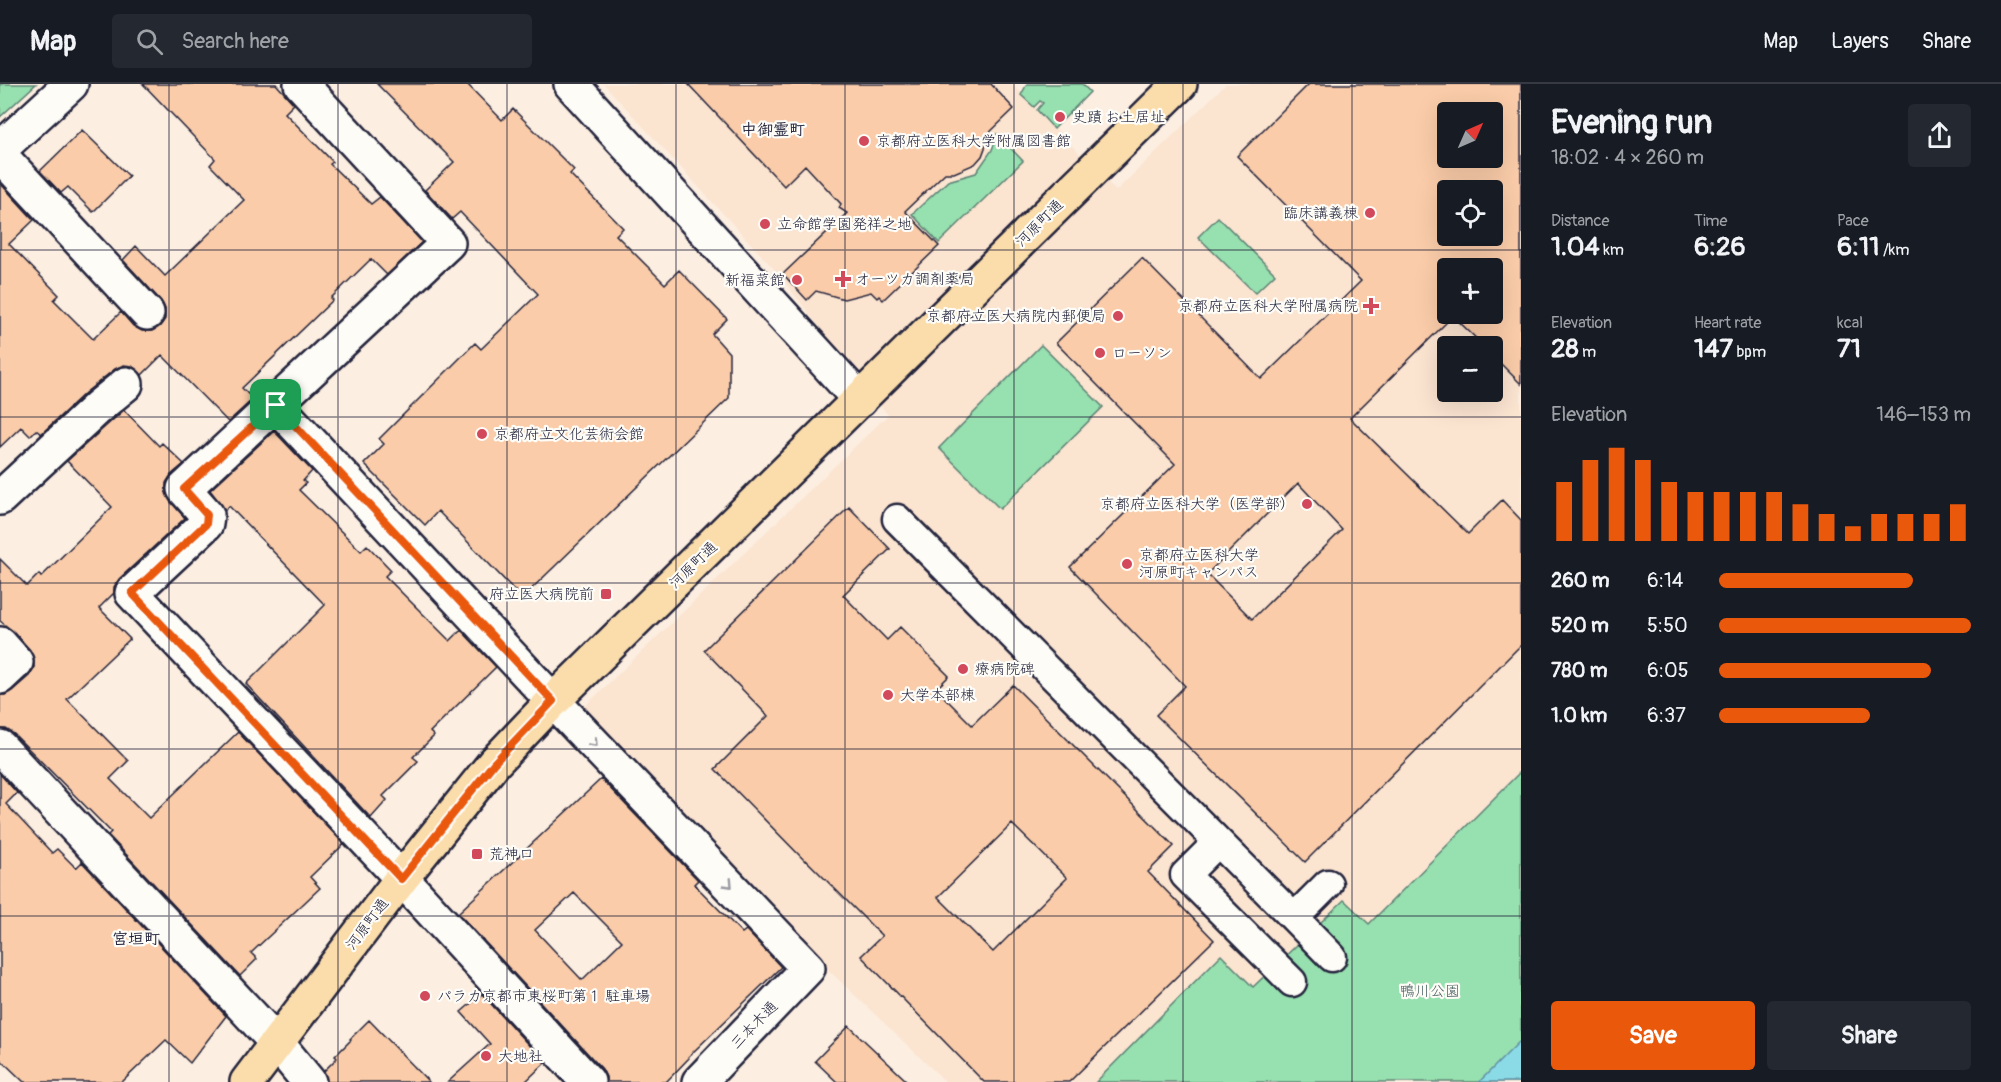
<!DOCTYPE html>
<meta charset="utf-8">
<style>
body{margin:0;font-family:Pangolin,"Klee One",sans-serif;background:#242831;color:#f1f3f6;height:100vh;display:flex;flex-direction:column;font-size:22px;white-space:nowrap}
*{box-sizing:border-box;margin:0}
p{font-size:20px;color:#9ea1a6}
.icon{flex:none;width:33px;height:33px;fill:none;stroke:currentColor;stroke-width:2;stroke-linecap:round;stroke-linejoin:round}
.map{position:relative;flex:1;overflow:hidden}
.side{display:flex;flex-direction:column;background:#171b24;width:480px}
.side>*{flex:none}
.needle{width:39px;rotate:45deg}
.fabs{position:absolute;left:1437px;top:18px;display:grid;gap:12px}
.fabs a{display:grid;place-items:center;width:66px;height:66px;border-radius:6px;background:#171b24;box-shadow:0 6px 24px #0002;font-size:30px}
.pin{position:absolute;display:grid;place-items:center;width:51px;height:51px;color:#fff;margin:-26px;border-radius:12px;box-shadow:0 3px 9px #0006}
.round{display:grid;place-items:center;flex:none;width:63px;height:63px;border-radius:6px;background:#242831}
.headline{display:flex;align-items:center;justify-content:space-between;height:102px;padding:0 30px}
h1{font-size:33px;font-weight:700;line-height:45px}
.figures{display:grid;grid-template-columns:repeat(3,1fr);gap:9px;height:102px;padding:6px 30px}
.figures div{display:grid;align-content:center}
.figures b{font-size:26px;font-weight:700}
.figures small{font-size:16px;font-weight:400}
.figures p{font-size:16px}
.chart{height:168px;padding:12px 30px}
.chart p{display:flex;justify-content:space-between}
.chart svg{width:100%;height:108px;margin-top:6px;stroke:#ea580c;stroke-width:6}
.action{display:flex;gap:12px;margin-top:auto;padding:12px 30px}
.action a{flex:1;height:69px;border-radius:6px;background:#ea580c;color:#fff;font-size:24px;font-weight:700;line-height:69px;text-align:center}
.action a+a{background:#242831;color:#f1f3f6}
ul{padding:0 30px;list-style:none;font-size:20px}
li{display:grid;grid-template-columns:96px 72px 1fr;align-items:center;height:45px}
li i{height:15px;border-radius:8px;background:#ea580c}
header{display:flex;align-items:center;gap:36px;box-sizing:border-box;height:84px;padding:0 30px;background:#171b24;border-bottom:2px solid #363941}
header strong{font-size:28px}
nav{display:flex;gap:33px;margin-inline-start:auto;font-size:21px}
.search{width:420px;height:54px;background:#242831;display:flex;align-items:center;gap:15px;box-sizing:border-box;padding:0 21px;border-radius:6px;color:#9ea1a6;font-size:22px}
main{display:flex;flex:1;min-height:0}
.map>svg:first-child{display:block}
</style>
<header>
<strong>Map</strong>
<div class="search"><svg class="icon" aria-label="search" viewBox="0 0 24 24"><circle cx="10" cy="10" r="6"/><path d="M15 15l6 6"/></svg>Search here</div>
<nav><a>Map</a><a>Layers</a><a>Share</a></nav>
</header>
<main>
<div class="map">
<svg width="1521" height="998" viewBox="0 0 1521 998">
<rect width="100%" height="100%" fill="#fceee0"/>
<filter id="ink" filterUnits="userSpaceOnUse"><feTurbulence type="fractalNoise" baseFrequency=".0167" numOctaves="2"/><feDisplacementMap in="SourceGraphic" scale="12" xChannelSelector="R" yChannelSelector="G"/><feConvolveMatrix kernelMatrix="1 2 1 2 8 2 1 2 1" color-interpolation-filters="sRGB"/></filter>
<g filter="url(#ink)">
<path fill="#fbe4d0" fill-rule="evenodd" d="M604 0H1012L1116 107 1226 0H1521V687L1369 840 1344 816 1253 903 1221 871 1096 998H946L796 855 578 629 888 331 776 187ZM1448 28H1492V74H1448ZM1448 106H1492V152H1448ZM1448 184H1492V230H1448ZM1448 262H1492V308H1448Z"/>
<path fill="#97e0af" stroke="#5c8175" stroke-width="1.5" d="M0 0H36L0 33Z
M1027 0H1082L1090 8 1054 45 1037 26 1043 19 1040 17 1034 23 1021 11Z
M997 50 1023 77 939 159 912 130 948 97 976 89 992 66Z
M1218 133 1275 190 1255 209 1198 153Z
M1041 261 1103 323 1000 425 939 364Z
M1521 687V998H1096L1221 871 1253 903 1344 816 1369 840Z"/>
<path fill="#8bdbe7" stroke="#6191a2" stroke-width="1.5" d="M1521 956V998H1479Z"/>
<path fill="#facca9" stroke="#22223b" stroke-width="1.5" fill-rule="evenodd" d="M143 0H276L294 20 285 29 333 78 330 80 371 120 380 113 422 158 387 191 371 175 331 214 333 216 242 304 253 315 228 338 162 271 142 291 132 282 124 281 115 285 85 309 41 350 36 346 30 352 21 343 0 363V99L34 136 9 160 59 211 54 216 93 255 121 228 133 242 142 247H152L160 242 165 235V225L161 217 123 176 136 162 165 192 244 116 210 81 215 75Z
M377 0H467L502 36 513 25 574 86 570 90 623 144 616 151 665 200 679 186 727 235 712 250 729 269V314L522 514 438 427 425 441 364 380 384 360 379 355 475 259 481 265 538 210 460 128 452 135 425 106 454 78Z
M688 0H991L1014 25 987 51 985 64 982 72 975 80 954 89H945L905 127 939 162 883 216 879 212 877 214 871 208 844 215 816 207 807 216 783 190 847 129 839 124 841 120 805 81 784 102Z
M1309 0H1521V300L1492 271V262H1484L1451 230H1492V184H1448V237L1350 334 1468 450 1502 416 1521 436V561L1305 778 1156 631 1185 602 1070 483 1175 380 1056 259 1142 174 1261 295 1361 197 1237 72ZM1448 28H1492V74H1448ZM1448 106H1492V152H1448ZM1298 399 1342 446 1252 535 1207 490Z
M82 46 129 92 93 128 68 103 61 109 40 87Z
M124 326 159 362 162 359 184 380 171 391 166 399V408L170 417 185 434 119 495 114 503V509L99 524 130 555 67 615 128 677 110 695 149 734 238 648 344 760 310 793 320 804 251 869 257 875 240 892 108 751 111 748 14 650 6 645H0V611H5L12 607 29 592 34 584V575L30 566 14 548 0 537V475L27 502 39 490 41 493 112 423 67 377Z
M274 347 312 387 303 397 306 399 299 406 361 467 367 461 391 486 385 492 450 557 461 546 496 583 430 648 434 652 413 673 418 677 383 712 387 716 371 734 246 600 325 521 229 422 225 426 210 406Z
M849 423 890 465 843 511 887 556 900 543 949 592 936 605 972 641 1013 601 1174 762 1148 788 1214 856 1069 998H984L861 872 882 852 806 776 805 777 715 685 768 632 704 566ZM1012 740 1067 794 993 868 938 813Z
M0 690 17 709 6 720 52 769 57 765 76 784 82 778 226 932 190 979 166 956 122 998H24L0 975Z
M601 695 698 796 694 800 742 849 746 846 781 883 688 973 689 974 666 998H606V993L602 985 458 829ZM574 809 622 857 582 896 535 846Z
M482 910 545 979 525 998H448L490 960 461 928Z
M369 936 429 998H327L324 987 337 974 335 972 351 956 350 955Z
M849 942 908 998H837L815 977Z"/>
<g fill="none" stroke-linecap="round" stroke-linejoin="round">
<g stroke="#22223b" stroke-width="33">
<path id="pedestrian" d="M897 435 1294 834 1328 800
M1218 758 1185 791 1292 898
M1294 834 1332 873"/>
</g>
<g stroke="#22223b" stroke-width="38">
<path id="minor" d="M301 0 448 159 184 405 207 431 206 440 132 509 391 783 588 998
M0 74 10 82 147 229
M276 321 553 617 808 884 699 998
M0 414 98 323 126 300
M0 560 16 578 0 593
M0 663 277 959 309 998"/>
</g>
<g stroke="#22223b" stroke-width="38">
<path id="tertiary" d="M571 0 860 316
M0 65 71 0"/>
</g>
<g stroke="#22223b" stroke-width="38">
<path id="primary" d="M247 998 401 795 494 679 553 617 1180 0"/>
</g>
<use href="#pedestrian" stroke="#fdfcf7" stroke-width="28"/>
<use href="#minor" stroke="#fdfcf7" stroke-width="33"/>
<use href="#tertiary" stroke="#fdfcf7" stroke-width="33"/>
<use href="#primary" stroke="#fbddab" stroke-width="33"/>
</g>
<defs><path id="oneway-chevron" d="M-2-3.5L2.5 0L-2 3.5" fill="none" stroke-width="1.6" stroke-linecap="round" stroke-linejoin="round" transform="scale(1.5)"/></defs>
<g stroke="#9a9aa2">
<use href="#oneway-chevron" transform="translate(594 659) rotate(46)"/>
<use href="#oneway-chevron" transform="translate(729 800) rotate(46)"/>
</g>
</g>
<g fill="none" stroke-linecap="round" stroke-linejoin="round" filter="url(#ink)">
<g stroke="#fff" stroke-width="12">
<path id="route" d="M276 321 553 617 494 679 401 795 132 509 206 440 207 431 184 405Z"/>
</g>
<use href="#route" stroke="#ea580c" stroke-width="8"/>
</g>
<path fill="none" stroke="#22223b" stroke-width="1.5" stroke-opacity="0.55" d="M169 0V998M338 0V998M507 0V998M676 0V998M845 0V998M1014 0V998M1183 0V998M1352 0V998M0 166H1521M0 333H1521M0 499H1521M0 665H1521M0 832H1521"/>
<g fill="#d1495b" stroke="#fdfcf7" stroke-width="2">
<circle cx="1060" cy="33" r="6"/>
<circle cx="864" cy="57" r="6"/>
<circle cx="1370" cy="129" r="6"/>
<circle cx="765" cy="140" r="6"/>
<path d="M840 186h6v6h6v6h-6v6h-6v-6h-6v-6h6z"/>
<circle cx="797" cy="196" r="6"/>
<path d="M1368 213h6v6h6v6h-6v6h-6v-6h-6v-6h6z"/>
<circle cx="1118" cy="232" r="6"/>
<circle cx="1100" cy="269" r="6"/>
<circle cx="482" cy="350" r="6"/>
<circle cx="1307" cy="420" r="6"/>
<circle cx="1127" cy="480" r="6"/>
<rect x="600" y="504" width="12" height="12" rx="3"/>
<circle cx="963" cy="585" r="6"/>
<circle cx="888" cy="611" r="6"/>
<rect x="471" y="764" width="12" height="12" rx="3"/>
<circle cx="425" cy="912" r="6"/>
<circle cx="486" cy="972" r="6"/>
</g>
<g text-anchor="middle" stroke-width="4.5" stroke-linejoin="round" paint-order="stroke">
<g font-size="15" fill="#22223b" stroke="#fdfcf7" text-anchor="start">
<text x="1072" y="38">史蹟 お土居址</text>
<text x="876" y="62">京都府立医科大学附属図書館</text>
<text x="1358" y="134" text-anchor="end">臨床講義棟</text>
<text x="777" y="145">立命館学園発祥之地</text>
<text x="855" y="200">オーツカ調剤薬局</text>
<text x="785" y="201" text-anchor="end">新福菜館</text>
<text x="1358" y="227" text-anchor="end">京都府立医科大学附属病院</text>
<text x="1106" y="237" text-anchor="end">京都府立医大病院内郵便局</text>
<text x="1112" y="274">ローソン</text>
<text x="494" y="355">京都府立文化芸術会館</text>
<text x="1295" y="425" text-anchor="end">京都府立医科大学（医学部）</text>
<text x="1139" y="476">京都府立医科大学<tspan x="1139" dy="17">河原町キャンパス</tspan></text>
<text x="594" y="515" text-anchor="end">府立医大病院前</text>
<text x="975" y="590">療病院碑</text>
<text x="900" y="616">大学本部棟</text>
<text x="489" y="775">荒神口</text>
<text x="437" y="917">パラカ京都市東桜町第１ 駐車場</text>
<text x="498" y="977">大地社</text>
</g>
<g font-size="15" fill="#22223b" stroke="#fdfcf7">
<text transform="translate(1039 139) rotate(-45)" y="5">河原町通</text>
<text transform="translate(693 481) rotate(-44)" y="5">河原町通</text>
<text transform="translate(367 840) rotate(-53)" y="5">河原町通</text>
<text transform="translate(754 941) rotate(-46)" y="5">三本木通</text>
</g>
<g font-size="15" fill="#455b5e" stroke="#fdfcf7">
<text x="1430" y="912">鴨川公園</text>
</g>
<g font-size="16" font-weight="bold" fill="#22223b" stroke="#fdfcf7">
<text x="773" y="51">中御霊町</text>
<text x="136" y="860">宮垣町</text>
</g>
</g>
</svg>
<div class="fabs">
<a><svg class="needle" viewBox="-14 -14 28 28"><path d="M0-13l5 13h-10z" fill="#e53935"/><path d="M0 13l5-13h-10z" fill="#9ea1a6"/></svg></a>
<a><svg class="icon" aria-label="locate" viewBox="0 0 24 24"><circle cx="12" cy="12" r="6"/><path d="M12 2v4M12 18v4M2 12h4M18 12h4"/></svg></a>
<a>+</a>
<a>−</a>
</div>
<div class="pin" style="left:276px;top:321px;background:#1e9e55"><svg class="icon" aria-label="arrive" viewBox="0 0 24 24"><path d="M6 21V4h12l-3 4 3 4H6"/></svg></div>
</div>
<section class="side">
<div class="headline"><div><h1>Evening run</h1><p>18:02 · 4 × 260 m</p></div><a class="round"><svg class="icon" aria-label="share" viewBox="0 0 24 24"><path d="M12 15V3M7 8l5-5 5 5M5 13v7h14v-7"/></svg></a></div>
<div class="figures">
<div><p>Distance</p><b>1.04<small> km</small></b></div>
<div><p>Time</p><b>6:26</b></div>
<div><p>Pace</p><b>6:11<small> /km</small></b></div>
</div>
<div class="figures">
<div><p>Elevation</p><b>28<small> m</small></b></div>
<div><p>Heart rate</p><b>147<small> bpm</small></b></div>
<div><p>kcal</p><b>71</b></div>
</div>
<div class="chart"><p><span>Elevation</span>146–153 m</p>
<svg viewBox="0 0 160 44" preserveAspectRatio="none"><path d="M5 44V20M15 44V11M25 44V6M35 44V11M45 44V20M55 44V24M65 44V24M75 44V24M85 44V24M95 44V29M105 44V33M115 44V38M125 44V33M135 44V33M145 44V33M155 44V29"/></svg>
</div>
<ul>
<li><b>260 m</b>6:14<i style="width:77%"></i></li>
<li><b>520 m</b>5:50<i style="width:100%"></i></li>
<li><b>780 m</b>6:05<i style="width:84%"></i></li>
<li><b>1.0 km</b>6:37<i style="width:60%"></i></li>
</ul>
<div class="action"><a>Save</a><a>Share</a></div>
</section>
</main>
